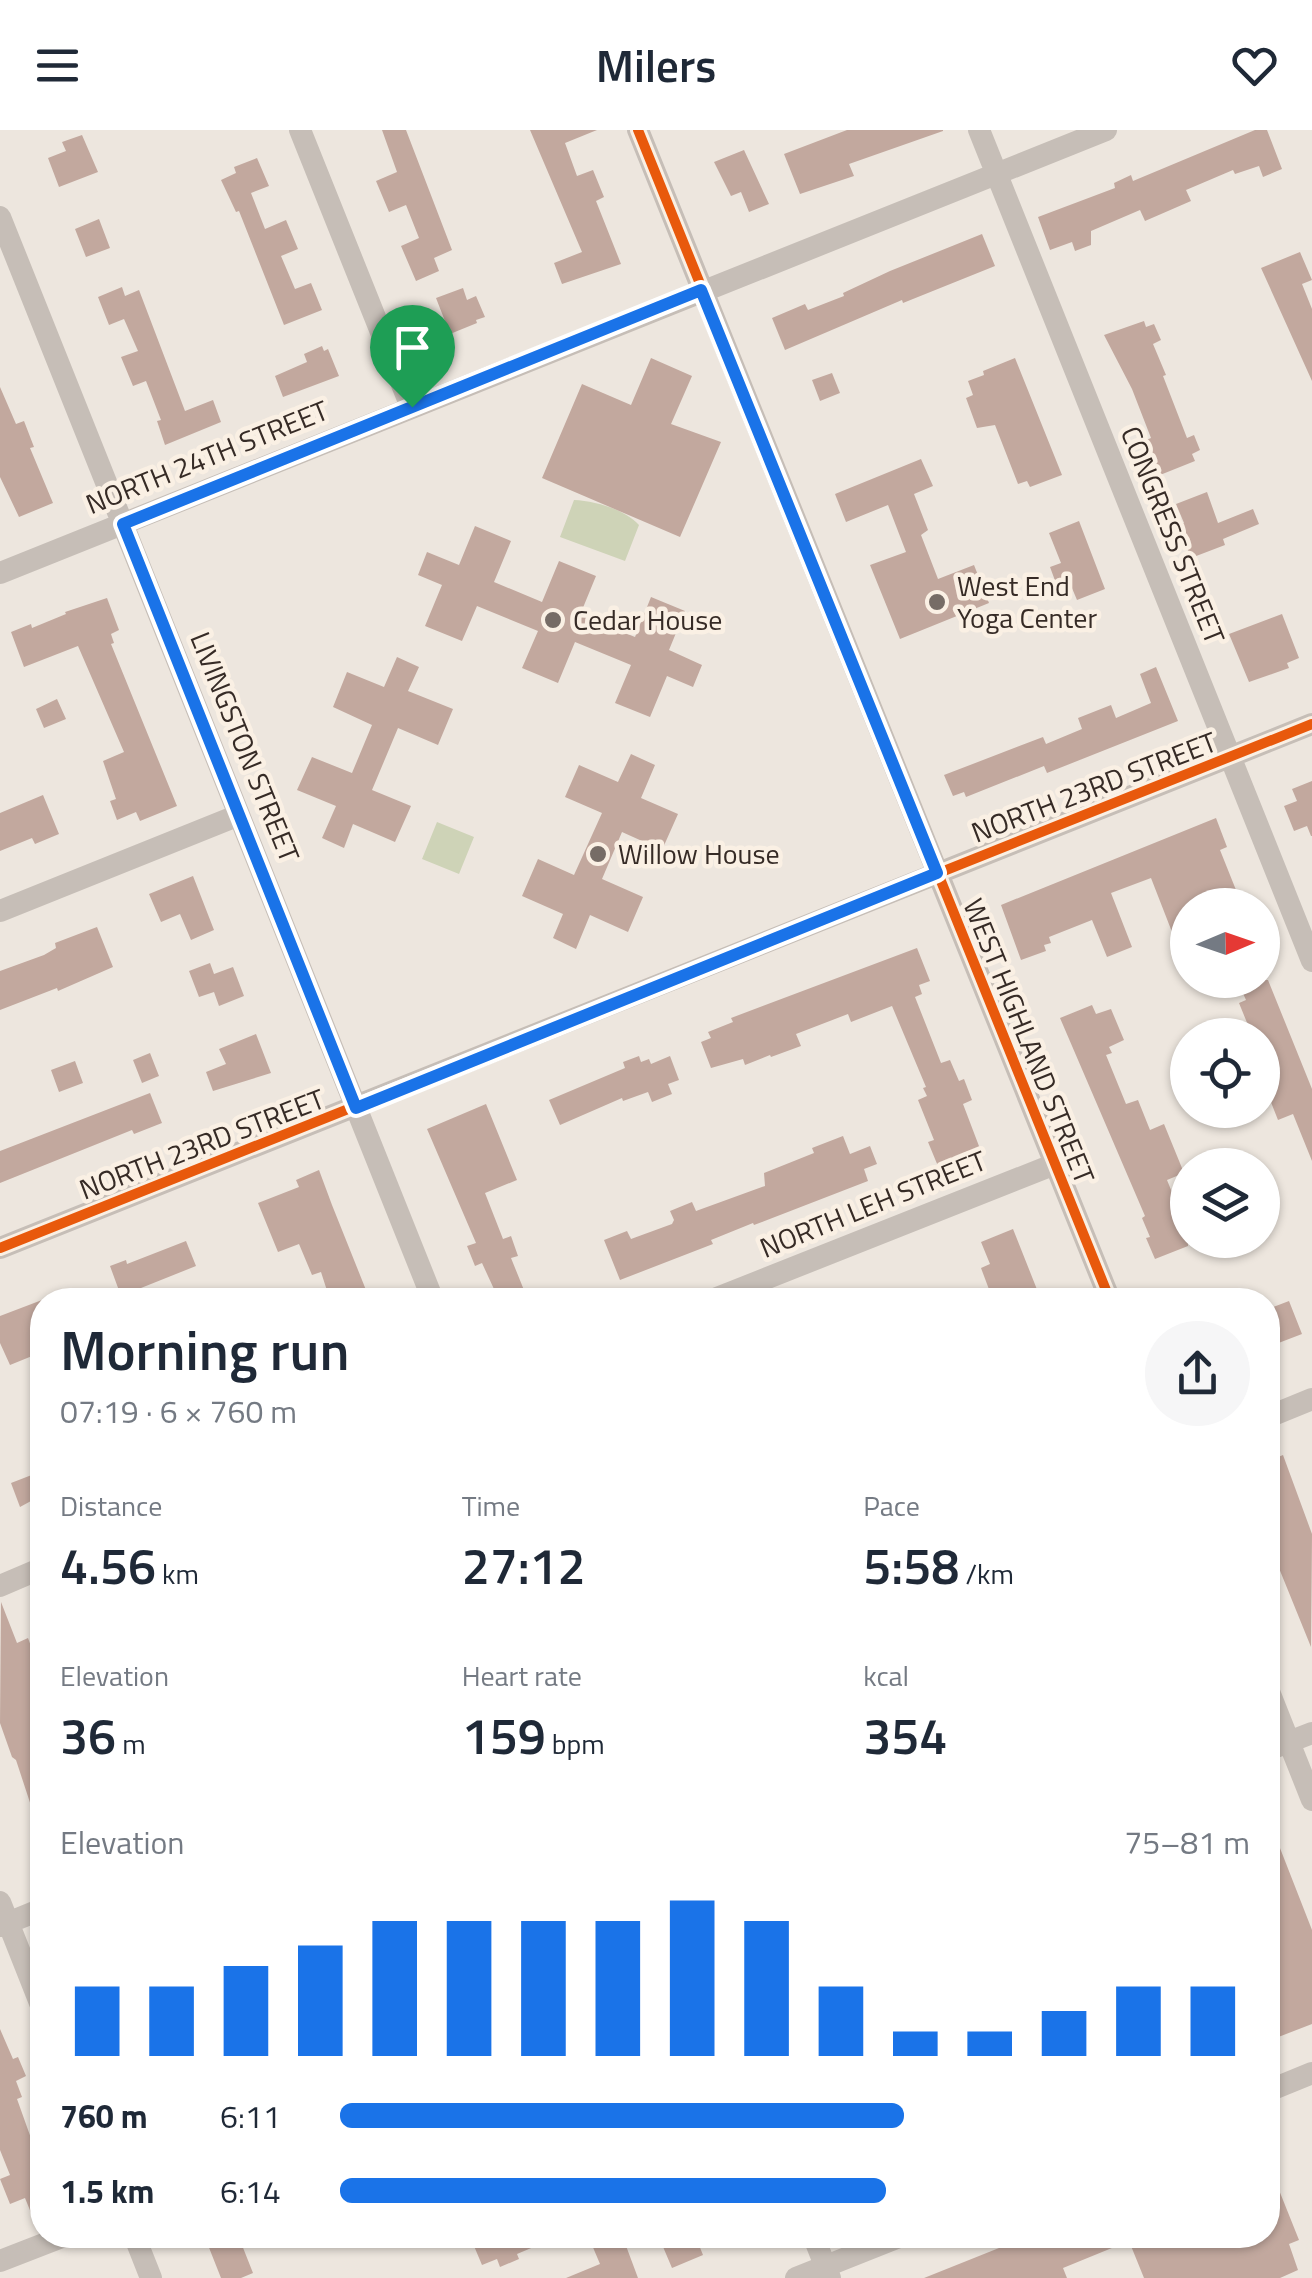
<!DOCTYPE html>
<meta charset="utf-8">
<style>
body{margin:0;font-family:"Titillium Web",sans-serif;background:#f6f6f7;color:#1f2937;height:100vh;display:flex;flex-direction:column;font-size:38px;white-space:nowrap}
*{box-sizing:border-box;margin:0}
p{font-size:32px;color:#747a83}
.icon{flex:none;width:55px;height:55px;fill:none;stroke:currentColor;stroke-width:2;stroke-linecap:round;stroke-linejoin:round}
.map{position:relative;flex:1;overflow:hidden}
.details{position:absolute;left:30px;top:1158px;width:1250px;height:960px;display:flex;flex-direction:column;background:#fff;border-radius:40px;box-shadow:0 2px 8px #0004}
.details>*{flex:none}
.needle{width:65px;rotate:88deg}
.controls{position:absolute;left:1170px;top:758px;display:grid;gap:20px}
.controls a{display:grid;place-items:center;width:110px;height:110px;border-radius:50%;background:#fff;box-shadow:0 2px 8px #0004;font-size:50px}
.pin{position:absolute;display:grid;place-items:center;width:85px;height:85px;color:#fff;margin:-102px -42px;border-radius:50% 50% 50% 0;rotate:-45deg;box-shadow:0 0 10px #0007}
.pin .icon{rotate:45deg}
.round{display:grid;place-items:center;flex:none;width:105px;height:105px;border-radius:52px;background:#f6f6f7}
.overview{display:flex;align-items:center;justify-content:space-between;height:170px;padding:0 30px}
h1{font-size:55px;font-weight:600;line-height:75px}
.metrics{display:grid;grid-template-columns:repeat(3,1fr);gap:15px;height:170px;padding:10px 30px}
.metrics div{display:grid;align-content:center}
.metrics b{font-size:50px;font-weight:600}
.metrics small{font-size:28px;font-weight:400}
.metrics p{font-size:28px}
.chart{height:280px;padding:20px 30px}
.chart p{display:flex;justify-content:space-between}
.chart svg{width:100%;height:180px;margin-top:10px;stroke:#1a73e8;stroke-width:6}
ul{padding:0 30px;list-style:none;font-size:32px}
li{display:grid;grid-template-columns:160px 120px 1fr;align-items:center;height:75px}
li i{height:25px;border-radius:12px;background:#1a73e8}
header{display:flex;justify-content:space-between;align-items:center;height:130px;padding:0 30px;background:#fff;font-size:45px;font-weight:600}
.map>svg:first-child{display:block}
</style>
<header><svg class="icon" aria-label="menu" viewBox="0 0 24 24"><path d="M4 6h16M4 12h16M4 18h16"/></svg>Milers<svg class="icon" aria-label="heart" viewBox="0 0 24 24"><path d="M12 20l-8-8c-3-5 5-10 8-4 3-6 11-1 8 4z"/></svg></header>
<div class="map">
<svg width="1312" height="2148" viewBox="0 0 1312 2148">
<rect width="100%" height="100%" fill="#ede6de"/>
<path fill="#ced3b7" d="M574 370C595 371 624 379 639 395L625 431 560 407Z
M437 692 474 707 459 744 422 729Z"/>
<path fill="#c2a89e" d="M382 0H406L452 120 434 128 439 141 416 151 401 116 419 108 406 75 389 82 376 51 397 42Z
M530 0H597L565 13 577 46 593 40 604 67 596 71 621 134 562 154 554 133 582 122Z
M847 0H943V1L849 34 854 46 800 64 784 24Z
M1255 0H1267L1282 39 1263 47 1259 36 1235 44 1233 40 1186 60 1191 71 1145 91 1140 80 1091 101V115L1075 121 1072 112 1050 120 1038 87 1115 58 1114 53 1131 45 1133 51Z
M82 5 98 42 59 57 48 28 66 21 62 12Z
M744 20 769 74 749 82 741 62 731 66 714 32Z
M257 28 269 56 251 63 265 99 286 90 298 119 281 126 295 159 311 153 322 180 284 195 239 81 236 82 221 50 236 43 234 37Z
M99 89 110 118 86 127 75 99Z
M982 104 995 136 903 173 902 170 785 220 772 188 805 174 808 180 844 166 843 163 890 141Z
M1300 122 1312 150 1302 154 1312 179V251L1261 138Z
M122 157 125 166 139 160 185 281 213 270 221 292 165 315 157 291 161 290 146 251 133 256 121 227 138 221 124 189 109 195 98 167Z
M463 158 467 170 476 166 485 187 476 190 477 193 450 204 436 168Z
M1144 191 1146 197 1154 194 1161 210 1153 214 1166 245 1163 246 1187 308 1194 305 1200 320 1192 324 1195 331 1160 345 1146 310 1151 308 1132 259 1104 205Z
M322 216 324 221 328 219 339 246 283 267 275 246 307 232 304 224Z
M651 228 692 246 671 294 721 312 680 407 542 348 582 254 631 275Z
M1015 228 1062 345 1030 357 1027 351 1018 354 995 295 977 298 966 268 973 265 968 251 984 245 983 241Z
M832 243 840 263 820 271 812 250Z
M0 257 16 294 24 291 34 317 30 318 53 373 19 387 0 347Z
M921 329 933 356 914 364 928 400 921 405 938 449 974 435 989 473 900 509 870 435 906 422 888 375 846 392 835 364Z
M1207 362 1218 393 1253 379 1259 394 1223 409 1225 415 1191 428 1178 395 1184 393 1176 374Z
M1079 391 1105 459 1077 470 1069 451 1057 456 1050 437 1061 433 1049 403Z
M475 396 511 411 494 452 542 472 559 431 596 446 580 485 635 507 651 467 685 481 669 520 702 535 693 557 667 546 650 587 615 573 631 535 575 512 558 553 522 538 538 501 477 476 462 511 425 496 442 455 418 445 427 422 459 435Z
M107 468 119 500 111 504 114 513 111 514 177 676 140 691 136 682 117 690 110 671 116 669 103 631 124 622 78 516 24 537 11 502 31 494 32 498 66 484 65 482Z
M1282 484 1299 528 1287 533 1289 538 1249 552 1229 504Z
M397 527 419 537 408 561 453 579 438 615 398 598 372 660 411 676 395 712 353 694 344 718 322 708 336 676 297 660 312 627 352 643 372 595 333 577 347 542 384 557Z
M1156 537 1178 591 1047 643 1044 636 966 667 964 662 953 666 944 645 1043 607 1046 614 1082 599 1078 588 1111 575 1116 588 1151 573 1140 544Z
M57 569 66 589 44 598 36 579Z
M631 624 655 635 641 668 678 684 662 720 622 702 602 749 643 767 628 802 590 785 576 819 553 808 563 784 522 766 538 729 574 745 602 683 565 667 579 635 618 652Z
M1312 651V706H1311L1307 696 1294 701 1284 676 1297 671 1292 659Z
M43 665 59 704 35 714 32 708 0 721V683Z
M1216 688 1227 717 1220 720 1242 775H1188V796L1172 802 1151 748 1111 763 1132 817 1107 827 1092 790 1049 807 1051 813 1044 815 1046 821 1021 830 1001 775Z
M193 746 214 800 191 810 180 784 161 792 149 764Z
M97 797 113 837 58 861 57 858 0 880V841L44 825 56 818 55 813Z
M917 818 930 851 919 855 922 864 915 867 941 933 950 930 959 951 964 949 972 970 963 974 982 1024 940 1041 928 1012 934 1010 918 970 927 966 923 958 926 957 892 876 851 892 848 884 796 904 801 916 771 927 770 925 745 935 743 929 711 938 701 912 711 908 708 902 733 892 731 888Z
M210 833 214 844 233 837 244 866 219 876 214 862 199 867 189 841Z
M1237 850H1268L1312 959V1031L1293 984 1278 990 1267 962 1262 964V905H1252L1239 873 1246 870Z
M1092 875 1096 884 1111 879 1124 910 1109 917 1112 923 1106 925 1126 974 1138 970 1150 1000 1164 994 1184 1043 1167 1050 1182 1087 1188 1084V1116L1155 1129 1146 1108 1150 1107 1142 1088 1145 1086 1060 888Z
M256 904 271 943 213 961 206 942 226 934 219 919Z
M150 923 159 946 142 953 133 930Z
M639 926 641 932 649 929 651 934 670 926 679 950 668 954 672 964 652 972 648 962 623 971 622 968 560 995 549 970 625 938 623 932Z
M75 931 83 953 59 962 51 940Z
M150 963 162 993 134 1004 132 1000 0 1053V1021Z
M486 974 517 1050 485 1063 503 1109 511 1106 518 1126 511 1128 528 1170H499L482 1133 475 1136 467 1116 476 1113 427 999Z
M843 1006 850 1024 870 1016 877 1034 864 1039 868 1051 754 1095 753 1093 711 1110 713 1114 620 1150 604 1110 627 1101 631 1109 672 1094 674 1090 670 1081 692 1072 696 1081 765 1056 764 1043 814 1023 812 1018Z
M319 1040 332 1075 370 1170H330L321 1142 312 1145 299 1114 278 1122 258 1073 299 1057 296 1050Z
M1013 1099 1038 1162 1018 1170H993L981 1138 990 1134 981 1112Z
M186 1111 196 1136 121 1166 110 1136 126 1130 127 1134Z
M42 1170V1222L10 1235 0 1213V1186Z
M1289 1171 1302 1204 1268 1217V1179Z
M1283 1325 1312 1404 1311 1517 1268 1411V1331Z
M42 1341V1365L20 1377 11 1353Z
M1 1472 17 1513 28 1508 42 1546V1559L31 1564 42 1596V1700H39L16 1630 12 1627 0 1593Z
M1269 1690 1312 1800V1894L1268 1911Z
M0 1899 13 1929 18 1927 26 1946 16 1951 22 1967 17 1969 42 2039V2098L38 2100 25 2068 10 2074 0 2049 10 2045 0 2020Z
M1269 2035 1299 2110 1289 2114 1298 2140 1280 2148H1144L1129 2111 1063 2138 1067 2148H924L1014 2112 1011 2105H1268Z
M204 2105H238L253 2143 241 2148H221Z
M502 2105H562L517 2124 519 2129 500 2137 497 2129 482 2135 474 2116Z
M596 2105H622L638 2148H566L600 2134 592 2115 599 2113Z
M658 2105H695L703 2125 672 2138Z"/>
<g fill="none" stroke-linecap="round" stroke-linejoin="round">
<path stroke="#c6beb7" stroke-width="22" d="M300 0 411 277
M638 0 1110 1170
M979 0 1312 831
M0 87 433 1170
M0 443 1106 0
M0 781 239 685
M0 1118 1312 594
M712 1170 1055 1034
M1268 1287 1312 1269
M0 1456 42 1438
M1268 1559 1312 1670
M1268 1620 1312 1603
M0 1772 42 1878
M0 1796 42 1779
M1268 1961 1312 1943
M134 2105 151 2148
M813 2105 830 2148
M0 2131 67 2105
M796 2148 904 2105"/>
<g stroke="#faf0e4" stroke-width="16">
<path id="cycleway" d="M638 0 1110 1170
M0 1118 1312 594"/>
</g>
<use href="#cycleway" stroke="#e8590c" stroke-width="10"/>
</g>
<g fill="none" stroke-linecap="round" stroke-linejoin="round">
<g stroke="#fff" stroke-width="20">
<path id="route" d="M701 160 937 743 356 978 123 394Z"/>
</g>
<use href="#route" stroke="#1a73e8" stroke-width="12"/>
</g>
<g fill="#766c66" stroke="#faf0e4" stroke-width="4">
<circle cx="937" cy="472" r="10"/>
<circle cx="553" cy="490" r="10"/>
<circle cx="598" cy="724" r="10"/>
</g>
<g text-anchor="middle" stroke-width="9" stroke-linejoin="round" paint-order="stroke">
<g font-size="28" fill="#362b26" stroke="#faf0e4">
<text transform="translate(207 327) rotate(-22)" y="10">NORTH 24TH STREET</text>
<text transform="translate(1173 405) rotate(68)" y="10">CONGRESS STREET</text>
<text transform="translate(245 617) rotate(68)" y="10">LIVINGSTON STREET</text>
<text transform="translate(1094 657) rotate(-21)" y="10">NORTH 23RD STREET</text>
<text transform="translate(1029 911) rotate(68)" y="10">WEST HIGHLAND STREET</text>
<text transform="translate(202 1014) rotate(-21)" y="10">NORTH 23RD STREET</text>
<text transform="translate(873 1074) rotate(-22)" y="10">NORTH LEH STREET</text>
</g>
<g font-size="28" fill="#362b26" stroke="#faf0e4" text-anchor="start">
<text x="957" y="466">West End<tspan x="957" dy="32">Yoga Center</tspan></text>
<text x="573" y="500">Cedar House</text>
<text x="618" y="734">Willow House</text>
</g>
</g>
</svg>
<div class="controls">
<a><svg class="needle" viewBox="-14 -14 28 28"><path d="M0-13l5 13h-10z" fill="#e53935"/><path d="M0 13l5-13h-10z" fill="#747a83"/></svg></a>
<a><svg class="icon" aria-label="locate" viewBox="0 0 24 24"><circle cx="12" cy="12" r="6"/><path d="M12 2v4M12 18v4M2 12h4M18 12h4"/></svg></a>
<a><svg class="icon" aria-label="layers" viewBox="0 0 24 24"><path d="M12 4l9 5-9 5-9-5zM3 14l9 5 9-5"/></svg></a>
</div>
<div class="pin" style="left:412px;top:277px;background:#1e9e55"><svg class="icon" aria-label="arrive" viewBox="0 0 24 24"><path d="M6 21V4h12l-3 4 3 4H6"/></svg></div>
<section class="details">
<div class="overview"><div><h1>Morning run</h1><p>07:19 · 6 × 760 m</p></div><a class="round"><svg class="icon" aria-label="share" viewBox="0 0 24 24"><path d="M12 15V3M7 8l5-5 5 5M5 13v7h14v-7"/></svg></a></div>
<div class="metrics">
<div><p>Distance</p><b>4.56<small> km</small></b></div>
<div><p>Time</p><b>27:12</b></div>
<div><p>Pace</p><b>5:58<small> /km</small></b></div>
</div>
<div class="metrics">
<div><p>Elevation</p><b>36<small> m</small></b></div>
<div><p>Heart rate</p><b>159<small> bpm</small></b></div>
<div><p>kcal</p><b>354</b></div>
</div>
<div class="chart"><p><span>Elevation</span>75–81 m</p>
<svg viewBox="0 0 160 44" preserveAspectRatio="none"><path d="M5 44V27M15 44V27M25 44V22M35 44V17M45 44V11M55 44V11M65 44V11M75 44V11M85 44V6M95 44V11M105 44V27M115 44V38M125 44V38M135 44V33M145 44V27M155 44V27"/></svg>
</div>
<ul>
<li><b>760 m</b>6:11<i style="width:62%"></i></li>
<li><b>1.5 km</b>6:14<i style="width:60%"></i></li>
</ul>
</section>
</div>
